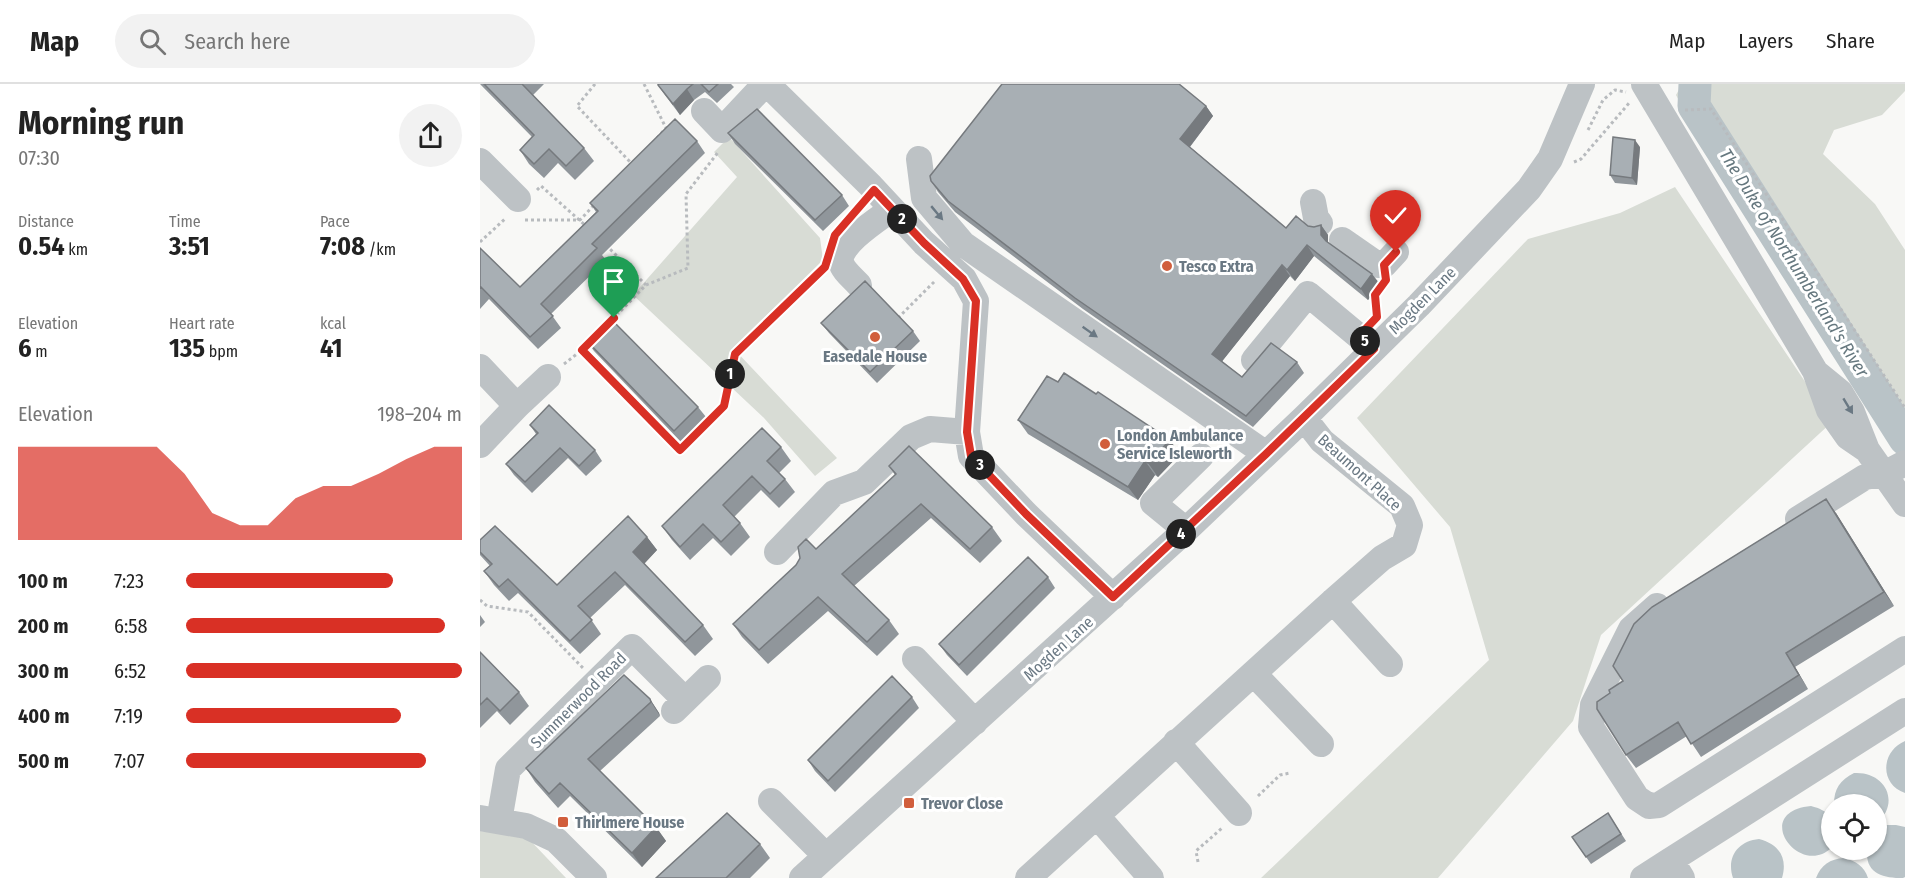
<!DOCTYPE html>
<meta charset="utf-8">
<style>
body{margin:0;font-family:"Fira Sans Condensed",sans-serif;background:#f2f2f2;color:#222;height:100vh;display:flex;flex-direction:column;font-size:22px;white-space:nowrap}
*{box-sizing:border-box;margin:0}
p{font-size:20px;color:#767676}
.icon{flex:none;width:33px;height:33px;fill:none;stroke:currentColor;stroke-width:2;stroke-linecap:round;stroke-linejoin:round}
.map{position:relative;flex:1;overflow:hidden}
.side{display:flex;flex-direction:column;background:#fff;width:480px}
.side>*{flex:none}
.fabs{position:absolute;left:1341px;top:710px;display:grid;gap:12px}
.fabs a{display:grid;place-items:center;width:66px;height:66px;border-radius:50%;background:#fff;box-shadow:0 2px 4px #0004;font-size:30px}
.pin{position:absolute;display:grid;place-items:center;width:51px;height:51px;color:#fff;margin:-62px -26px;border-radius:50% 50% 50% 0;rotate:-45deg;box-shadow:0 0 6px #0007}
.pin .icon{rotate:45deg}
.km{position:absolute;width:30px;height:30px;margin:-15px;border-radius:50%;background:#222;color:#fff;font-size:16px;line-height:30px;text-align:center}
.round{display:grid;place-items:center;flex:none;width:63px;height:63px;border-radius:32px;background:#f2f2f2}
.headline{display:flex;align-items:center;justify-content:space-between;height:102px;padding:0 18px}
h1{font-size:33px;font-weight:700;line-height:45px}
.metrics{display:grid;grid-template-columns:repeat(3,1fr);gap:9px;height:102px;padding:6px 18px}
.metrics div{display:grid;align-content:center}
.metrics b{font-size:26px;font-weight:700}
.metrics small{font-size:16px;font-weight:400}
.metrics p{font-size:16px}
.chart{height:168px;padding:12px 18px}
.chart p{display:flex;justify-content:space-between}
.chart svg{width:100%;height:108px;margin-top:6px;fill:#d93025;opacity:.7}
ul{padding:0 18px;list-style:none;font-size:20px}
li{display:grid;grid-template-columns:96px 72px 1fr;align-items:center;height:45px}
li i{height:15px;border-radius:8px;background:#d93025}
header{display:flex;align-items:center;gap:36px;box-sizing:border-box;height:84px;padding:0 30px;background:#fff;border-bottom:2px solid #e0e0e0}
header strong{font-size:28px}
nav{display:flex;gap:33px;margin-inline-start:auto;font-size:21px}
.search{width:420px;height:54px;background:#f2f2f2;display:flex;align-items:center;gap:15px;box-sizing:border-box;padding:0 21px;border-radius:33px;color:#767676;font-size:22px}
main{display:flex;flex:1;min-height:0}
.map>svg:first-child{display:block}
</style>
<header>
<strong>Map</strong>
<div class="search"><svg class="icon" aria-label="search" viewBox="0 0 24 24"><circle cx="10" cy="10" r="6"/><path d="M15 15l6 6"/></svg>Search here</div>
<nav><a>Map</a><a>Layers</a><a>Share</a></nav>
</header>
<main>
<section class="side">
<div class="headline"><div><h1>Morning run</h1><p>07:30</p></div><a class="round"><svg class="icon" aria-label="share" viewBox="0 0 24 24"><path d="M12 15V3M7 8l5-5 5 5M5 13v7h14v-7"/></svg></a></div>
<div class="metrics">
<div><p>Distance</p><b>0.54<small> km</small></b></div>
<div><p>Time</p><b>3:51</b></div>
<div><p>Pace</p><b>7:08<small> /km</small></b></div>
</div>
<div class="metrics">
<div><p>Elevation</p><b>6<small> m</small></b></div>
<div><p>Heart rate</p><b>135<small> bpm</small></b></div>
<div><p>kcal</p><b>41</b></div>
</div>
<div class="chart"><p><span>Elevation</span>198–204 m</p>
<svg viewBox="0 0 160 44" preserveAspectRatio="none"><path d="M0 44V6L10 6L20 6L30 6L40 6L50 6L60 17L70 33L80 38L90 38L100 27L110 22L120 22L130 17L140 11L150 6L160 6V44z"/></svg>
</div>
<ul>
<li><b>100 m</b>7:23<i style="width:75%"></i></li>
<li><b>200 m</b>6:58<i style="width:94%"></i></li>
<li><b>300 m</b>6:52<i style="width:100%"></i></li>
<li><b>400 m</b>7:19<i style="width:78%"></i></li>
<li><b>500 m</b>7:07<i style="width:87%"></i></li>
</ul>
</section>
<div class="map">
<svg width="1425" height="794" viewBox="0 0 1425 794">
<rect width="100%" height="100%" fill="#f8f8f6"/>
<path fill="#d8dcd5" d="M1202 0H1425V7L1402 31 1354 46 1343 70 1395 120 1425 166V340L1326 185 1249 60 1215 47 1196 11Z
M249 53 340 154 343 176 253 264 357 374 335 392 284 334 153 211 257 93 234 68Z
M1195 103 1352 338 1121 551 1093 637 958 794H781L1009 576 970 443 877 334 1048 155 1140 129Z
M0 747 46 752 86 794H0Z"/>
<path fill="#b9c3c7" d="M1425 657V709C1399 700 1401 667 1425 657Z
M1374 689C1405 687 1421 718 1397 739L1396 720H1354C1354 705 1360 696 1374 689Z
M1331 722C1358 729 1352 741 1351 764 1320 794 1270 728 1331 722Z
M1407 741H1416L1425 743V793L1423 794C1403 794 1385 790 1387 765H1396L1397 748Z
M1279 755C1299 760 1308 774 1302 794H1253C1246 773 1258 757 1279 755Z
M1364 774C1376 777 1384 782 1388 794H1336C1341 781 1350 775 1364 774Z"/>
<g fill="none" stroke-linecap="round" stroke-linejoin="round">
<path stroke="#b9c3c7" stroke-width="33" d="M1215 0 1214 22 1425 355"/>
<path stroke="#b8bbbe" stroke-width="3" stroke-dasharray="3 3" stroke-linecap="butt" d="M115 0 97 22 152 80
M164 0 186 44
M1205 26 1231 25 1425 324
M1108 46 1123 16 1135 6 1146 8
M177 54 186 44 189 42
M1094 78 1101 75 1150 18
M57 106 61 102 106 142
M45 136H100L115 120
M0 158 26 134
M126 161 166 201
M896 233 895 211 901 203
M418 234 455 197
M124 244 166 201 208 184 206 110 239 67
M111 257 102 266 200 366 244 322 254 270 342 186
M84 280 102 266
M0 516 7 522 48 528 103 584
M778 712 800 691 810 689
M718 778 716 767 742 744"/>
<path stroke="#bdc2c5" stroke-width="26" d="M287 0 391 102 444 159 484 195 496 217 487 348 491 372 546 430 633 513
M1164 0 1335 287 1349 326 1368 353 1387 366
M224 27 242 46 285 0
M439 75 444 114 483 160 786 370
M0 77 38 115
M833 118 836 134 840 139
M862 156 898 181H904L916 168
M379 201C373 194 363 187 361 178 357 161 400 134 412 125
M774 276 828 210 894 265
M0 283 37 322 68 293
M1338 290 1360 308 1372 328 1387 366 1425 420
M0 361 37 322
M1318 435 1385 393 1404 390 1425 379
M706 446 673 419 721 372
M297 468 354 409 384 398 431 353 450 345 487 348
M853 517 910 580
M1177 522 1151 545 1113 621 1111 643 1157 714 1169 722 1179 721 1425 565
M435 575 495 638
M774 590 841 660
M194 627 228 594
M696 658 759 729
M291 717 346 772
M617 732 671 794
M0 734 46 742 76 756 114 794
M19 737 28 685 152 563 205 616
M1191 776 1425 627
M322 794 706 446 824 334 939 221 1049 105 1070 75 1102 0
M548 794 853 517 902 474 924 461 930 441 922 422 842 357 824 334
M1163 794 1191 776 1202 794"/>
</g>
<path fill="#90969b" d="M0 0H64L53 11 104 64 114 77 95 96 78 79 64 94 49 80 40 66 52 53Z
M178 0H251L254 3 237 19 225 8 214 16 200 31 185 11 178 1Z
M726 22 733 32 710 63 806 144 828 142 834 143 841 141 848 151V159L900 200 888 216 834 172 815 197 810 192 742 277 762 293 817 278 824 289 773 343 603 225 475 128 458 108 451 97Z
M248 49 362 111 369 122 343 147 255 60Z
M217 57 225 69 122 171 126 176 71 230 81 244 58 265 9 215 0 225V164L40 203 116 128 110 119Z
M1160 63 1157 101 1135 99 1130 91Z
M341 239 433 247 440 257 397 299 349 249Z
M106 256 218 323 226 333 201 358 114 267Z
M538 336 700 370 678 393 675 391 658 416 548 350Z
M50 341 115 366 122 377 106 392 88 374 52 409 34 391 26 380 56 350Z
M301 363 311 377 299 389 305 395 315 408 299 424 281 406 254 433 260 439 270 453 251 472 233 454 210 476 192 456 182 442Z
M409 382 512 443 522 457 500 479 451 434 374 502 409 536 419 550 397 572 348 527 288 580 262 553 253 540 336 465 415 391Z
M1356 429 1414 522 1315 583 1328 605 1221 673 1207 652 1156 684 1146 671 1130 609 1143 597Z
M167 453 177 466 164 480 223 541 233 555 215 572 145 501 110 534 121 550 100 570 38 509 29 517 14 501 4 487 10 482 0 471V456L77 501Z
M568 493 575 504 487 592 467 571 459 560Z
M0 531 5 538 0 543Z
M0 568 39 608 49 622 30 641 17 627 0 644Z
M432 613 439 624 355 708 335 687 328 676Z
M170 615 179 629 180 632 120 687 176 743 186 757 162 783 90 712 78 724 55 698 46 684Z
M1128 729 1146 757 1111 780 1092 753Z
M280 760 290 774 270 794H176Z"/>
<path fill="#767a7e" d="M207 5 214 16 200 31 193 20Z
M726 22 733 32 708 65 700 55Z
M1155 56 1160 63 1157 101 1152 94Z
M841 141 848 151V162L841 151Z
M827 161 834 172 815 197 807 186Z
M802 181 810 192 740 280 732 270Z
M892 190 900 200 888 216 881 205Z
M690 356 700 370 678 393 668 379Z
M665 377 675 391 658 416 648 403Z
M1346 415 1356 429 1414 522 1404 508Z
M167 453 177 466 162 482 153 468Z
M1306 569 1315 583 1328 605 1319 591Z
M170 615 179 629 180 632 171 618Z
M176 743 186 757 162 783 152 769Z"/>
<path fill="#a8afb4" stroke="#767a7e" stroke-width="1.5" d="M4 0H42L104 64 86 82 69 65 54 80 40 66 54 51Z
M178 0H213L207 5 193 20 178 1Z
M221 0H238L229 8Z
M522 0H699L726 22 700 55 806 144 816 132 828 142 834 143 841 141V151L846 157 892 190 881 205 827 161 807 186 802 181 732 270 762 293 791 259 817 278 766 332 595 214 468 117 451 97 450 92Z
M277 25 362 111 335 136 248 49Z
M195 35 217 57 112 160 117 164 61 220 73 232 50 253 1 203 0 204V164L40 203 118 127 110 119Z
M1133 53 1155 56 1152 94 1130 91Z
M385 197 433 247 390 288 341 239Z
M133 237 218 323 194 347 106 256Z
M584 289 616 310 618 308 690 356 668 379 665 377 648 403 538 336 567 292 578 298Z
M69 321 115 366 99 382 80 364 45 398 26 380 58 349 50 341Z
M282 344 301 363 287 377 305 395 290 410 272 392 243 421 260 439 241 458 223 440 200 463 182 442Z
M429 362 512 443 490 465 441 420 362 490 409 536 387 558 338 513 279 566 253 540 316 481 320 474 318 463 326 455 336 465 416 390 409 382Z
M1346 415 1404 508 1306 569 1319 591 1211 660 1198 638 1146 671 1117 625V618L1130 609 1129 606 1143 597 1133 582 1154 540 1172 523Z
M148 432 167 453 153 468 223 541 205 558 135 488 98 522 112 536 90 557 28 495 19 503 4 487 12 480 0 468V456L15 442 77 501Z
M548 473 568 493 479 581 459 560Z
M0 568 39 608 20 627 7 614 0 621Z
M144 591 170 615 171 618 108 675 176 743 152 769 80 699 69 710 46 684Z
M412 592 432 613 348 697 328 676Z
M247 729 280 760 246 794H176Z
M1128 729 1141 750 1106 773 1092 753Z"/>
<defs><path id="oneway-solid" d="M-6-.8H1V-3.2L6.5 0L1 3.2V.8H-6Z" transform="scale(1.5)"/></defs>
<g fill="#6a7883">
<use href="#oneway-solid" transform="translate(457 129) rotate(50)"/>
<use href="#oneway-solid" transform="translate(610 248) rotate(35)"/>
<use href="#oneway-solid" transform="translate(1368 322) rotate(59)"/>
</g>
<g fill="none" stroke-linecap="round" stroke-linejoin="round">
<g stroke="#fff" stroke-width="12">
<path id="route" d="M134 234 102 266 200 366 244 322 255 270 345 183 355 151 394 106 444 159 483 195 496 217 487 348 491 372 546 430 633 513 786 370 894 265 879 252 897 233 895 211 906 196 904 181 916 168"/>
</g>
<use href="#route" stroke="#d93025" stroke-width="8"/>
</g>
<g fill="#d15e3c" stroke="#fff" stroke-width="2">
<circle cx="687" cy="182" r="6"/>
<circle cx="395" cy="253" r="6"/>
<circle cx="625" cy="360" r="6"/>
<rect x="423" y="713" width="12" height="12" rx="3"/>
<rect x="77" y="732" width="12" height="12" rx="3"/>
</g>
<g text-anchor="middle" stroke-width="6" stroke-linejoin="round" paint-order="stroke">
<g font-size="16" font-weight="bold" fill="#6a7883" stroke="#fff" text-anchor="start">
<text x="699" y="188">Tesco Extra</text>
<text x="395" y="278" text-anchor="middle">Easedale House</text>
<text x="637" y="357">London Ambulance<tspan x="637" dy="18">Service Isleworth</tspan></text>
<text x="441" y="725">Trevor Close</text>
<text x="95" y="744">Thirlmere House</text>
</g>
<g font-size="16" fill="#6a7883" stroke="#fff">
<text transform="translate(942 216) rotate(-45)" y="6">Mogden Lane</text>
<text transform="translate(880 388) rotate(42)" y="6">Beaumont Place</text>
<text transform="translate(578 564) rotate(-42)" y="6">Mogden Lane</text>
<text transform="translate(98 616) rotate(-45)" y="6">Summerwood Road</text>
</g>
<g font-size="18" font-style="italic" fill="#66787f" stroke="#fff">
<text transform="translate(1314 179) rotate(58)" y="6">The Duke of Northumberland's River</text>
</g>
</g>
</svg>
<div class="fabs">
<a><svg class="icon" aria-label="locate" viewBox="0 0 24 24"><circle cx="12" cy="12" r="6"/><path d="M12 2v4M12 18v4M2 12h4M18 12h4"/></svg></a>
</div>
<div class="pin" style="left:134px;top:234px;background:#1e9e55"><svg class="icon" aria-label="arrive" viewBox="0 0 24 24"><path d="M6 21V4h12l-3 4 3 4H6"/></svg></div>
<div class="pin" style="left:916px;top:168px;background:#d93025"><svg class="icon" aria-label="check" viewBox="0 0 24 24"><path d="M5 12l5 5 9-10"/></svg></div>
<b class="km" style="left:250px;top:290px">1</b>
<b class="km" style="left:422px;top:135px">2</b>
<b class="km" style="left:500px;top:381px">3</b>
<b class="km" style="left:701px;top:450px">4</b>
<b class="km" style="left:885px;top:257px">5</b>
</div>
</main>
